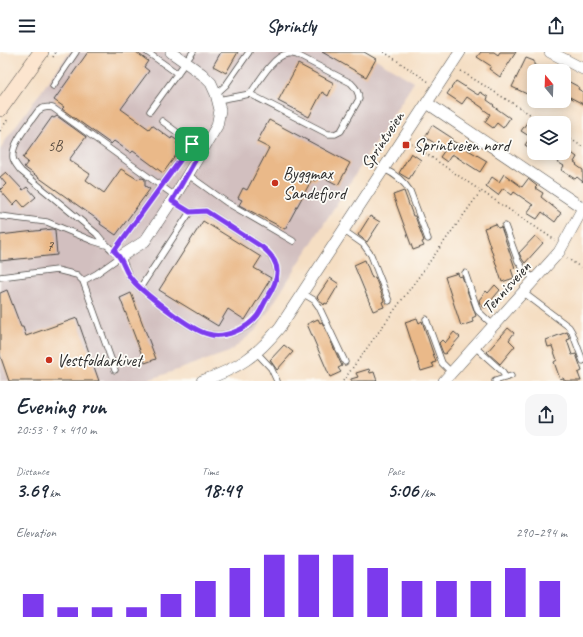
<!DOCTYPE html>
<meta charset="utf-8">
<style>
body{margin:0;font-family:Caveat,sans-serif;background:#f6f6f7;color:#1f2937;height:100vh;display:flex;flex-direction:column;font-size:15px;white-space:nowrap}
*{box-sizing:border-box;margin:0}
p{font-size:13px;color:#747a83}
.icon{flex:none;width:22px;height:22px;fill:none;stroke:currentColor;stroke-width:2;stroke-linecap:round;stroke-linejoin:round}
.map{position:relative;height:329px;overflow:hidden}
.side{display:flex;flex-direction:column;background:#fff;flex:1}
.side>*{flex:none}
.needle{width:26px;rotate:341deg}
.controls{position:absolute;left:527px;top:12px;display:grid;gap:8px}
.controls a{display:grid;place-items:center;width:44px;height:44px;border-radius:8px;background:#fff;box-shadow:0 2px 10px #0003;font-size:20px}
.pin{position:absolute;display:grid;place-items:center;width:34px;height:34px;color:#fff;margin:-17px;border-radius:8px;box-shadow:0 2px 6px #0006}
.round{display:grid;place-items:center;flex:none;width:42px;height:42px;border-radius:12px;background:#f6f6f7}
.summary{display:flex;align-items:center;justify-content:space-between;height:68px;padding:0 16px}
h1{font-size:22px;font-weight:600;line-height:30px}
.metrics{display:grid;grid-template-columns:repeat(3,1fr);gap:6px;height:68px;padding:4px 16px}
.metrics div{display:grid;align-content:center}
.metrics b{font-size:20px;font-weight:600}
.metrics small{font-size:11px;font-weight:400}
.metrics p{font-size:11px}
.chart{height:112px;padding:8px 16px}
.chart p{display:flex;justify-content:space-between}
.chart svg{width:100%;height:72px;margin-top:4px;stroke:#7c3aed;stroke-width:6}
header{display:flex;justify-content:space-between;align-items:center;height:52px;padding:0 16px;background:#fff;font-size:18px;font-weight:600}
.map>svg:first-child{display:block}
</style>
<header><svg class="icon" aria-label="menu" viewBox="0 0 24 24"><path d="M4 6h16M4 12h16M4 18h16"/></svg>Sprintly<svg class="icon" aria-label="share" viewBox="0 0 24 24"><path d="M12 15V3M7 8l5-5 5 5M5 13v7h14v-7"/></svg></header>
<div class="map">
<svg width="583" height="329" viewBox="0 0 583 329">
<rect width="100%" height="100%" fill="#fdfcf7"/>
<filter id="ink" filterUnits="userSpaceOnUse"><feTurbulence type="fractalNoise" baseFrequency=".025" numOctaves="2"/><feDisplacementMap in="SourceGraphic" scale="8" xChannelSelector="R" yChannelSelector="G"/><feConvolveMatrix kernelMatrix="1 2 1 2 8 2 1 2 1" color-interpolation-filters="sRGB"/></filter>
<filter id="wash" filterUnits="userSpaceOnUse"><feTurbulence type="fractalNoise" baseFrequency=".012" numOctaves="4" result="noise"/><feDisplacementMap in="SourceGraphic" scale="16" xChannelSelector="R" yChannelSelector="G"/><feGaussianBlur stdDeviation="0.9" result="paint"/><feColorMatrix in="noise" values="0 0 0 0 0 0 0 0 0 0 0 0 0 0 0 0 0 1.4 0 .05"/><feComposite in="paint" operator="in"/></filter>
<g filter="url(#wash)">
<rect width="100%" height="100%" fill="#f5dec3"/>
<path fill="#d2bfbf" d="M70 0H364L414 30 257 277 229 300 145 329H0V98L7 86Z"/>
<g id="blocks">
<path fill="#eab989" d="M88 0H136L148 9 144 15 149 19 121 57 149 77 152 73 171 87 172 85 178 89 176 91 182 95 163 121 133 99 131 101 114 89 111 92 62 57 64 55 54 48Z
M221 0H238L226 21 213 14Z
M322 0H364L376 7 366 25Z
M481 0H494L498 3 500 0H516L500 25 489 17 491 14 477 5Z
M526 6 534 9V13L548 19H534V32L529 43 512 35Z
M298 12 334 31 328 44 322 40 309 65 278 49Z
M564 27 579 35 578 37 583 40V52L564 42Z
M456 29 478 43 480 40 488 45 487 48 494 53 493 54 510 66 503 76 497 71 493 76 485 70 490 62 483 57V56L467 45 462 52 447 42Z
M57 64 86 85 69 108 90 122 86 128 104 141 121 117 137 127 142 126 145 127V134L150 137 116 183 100 172 101 170 24 115 28 110 23 106 52 65 54 66Z
M269 68 350 111 338 133 319 123 315 129 312 127 285 177 239 153 242 148 238 146 243 136 247 138 269 96 257 90Z
M528 69 534 73V76L529 84 521 79Z
M432 73 452 86 451 88 487 109 480 120 452 102 447 110 440 105 445 98 425 85Z
M534 80V99L525 93Z
M565 96 577 105 574 110 577 112 576 113 583 118V130L577 125 575 127 561 118 564 114 556 109 561 101H564Z
M411 101 421 108 409 127 399 121Z
M6 120 23 138 27 135 36 145 24 155 18 148 13 153 0 138 6 132 0 125Z
M504 122 522 135 528 127 537 134 535 136 543 141 541 145 561 161 555 170 542 160 537 167 527 161 533 153 514 140 512 143 503 136 498 143 486 134 492 125 499 130Z
M404 139 413 164H415L424 189 422 190 424 194 413 198 393 143Z
M370 164 380 170 367 190 358 183Z
M203 169 261 205 254 216 271 226 245 268 228 257 218 274 159 238Z
M496 172 498 176 501 175 515 216 511 217 514 226 502 230 484 176Z
M53 177 55 178 57 203 0 209V183Z
M535 184 543 191 525 211 522 207 519 201Z
M365 208 372 226 375 225 384 249 382 250 384 255 373 259 354 213Z
M458 221 459 225 462 224 476 264 472 266 473 270 461 274 445 225Z
M330 226 339 232 327 252 325 251 324 253 317 245Z
M495 233 500 238 485 256 480 252 479 248 486 239 488 241Z
M7 238 21 275H23L26 284 77 266 99 329H9L0 303V241Z
M131 241 156 307 145 311 120 246Z
M417 266 419 271 422 269 436 310 432 311 434 315 421 319 405 270Z
M318 267 320 271 322 270 342 314 338 316 341 320 330 325 307 272Z
M508 276 514 281 509 288 515 294 500 312 487 300Z
M454 280 460 285 445 302 443 301 439 291 442 288 445 291Z
M567 280 570 287 567 288 572 303 576 302 582 319 578 321 581 329H565L563 326 560 327 554 310 557 308 552 294 548 295 546 288Z
M284 293 293 300 277 318 270 308Z
M369 317 370 321 374 320 377 329H351V327L358 325 356 321Z"/>
</g>
</g>
<g filter="url(#ink)">
<use href="#blocks" fill-opacity="0" stroke="#494642" stroke-width="1"/>
<g fill="none" stroke-linecap="round" stroke-linejoin="round">
<g stroke="#494642" stroke-width="7">
<path id="service" d="M147 0 178 22
M53 34 76 0
M216 42 226 33 249 0
M218 48 250 42 328 82H335L341 79 359 47C359 40 356 36 351 31L297 3C294 2 291 1 287 2 273 4 258 31 250 42
M150 59 193 0
M162 69 201 98
M384 117C395 122 403 128 410 139L428 187
M187 122 226 150 293 189
M172 149 190 160 206 159 262 195C283 212 279 227 266 248 262 256 258 265 251 271 240 280 222 286 208 282 192 279 140 239 130 225 126 219 125 211 121 206 117 201 111 198 107 193 103 190 100 186 97 182L21 119C18 115 14 111 13 106 11 91 30 71 38 59 43 55 47 54 53 56L175 144
M0 164 47 170 93 189 106 193
M505 174 518 209 524 218 536 228
M343 178 363 192 371 203 389 249
M114 199 192 91
M465 221 478 259 494 274
M0 225 57 218 77 223 83 229 115 318
M83 229 96 222 120 205
M140 236 190 160
M302 241 314 248 319 255 345 310
M524 241 569 275 572 280 583 309
M426 267 442 311 452 321
M475 295 503 320 505 326
M257 301 271 316 277 329
M495 329 511 324"/>
</g>
<g stroke="#494642" stroke-width="12">
<path id="minor" d="M550 0 583 17
M427 51 583 156 559 200 444 329
M120 205 145 189 175 144 217 74 220 58 216 42 211 31 202 22 171 0
M202 329C238 316 256 305 280 275L460 0"/>
</g>
<g stroke="#494642" stroke-width="16">
<path id="secondary" d="M0 57 41 0"/>
</g>
<path stroke="#494642" stroke-width="1.5" stroke-dasharray="1 3" stroke-linecap="butt" d="M384 0 429 30
M53 5 56 0
M461 19 544 71
M0 79 8 67
M564 83 583 95
M412 92 481 139 555 188
M567 206 583 217
M343 329 481 139"/>
<use href="#service" stroke="#fff" stroke-width="5.5"/>
<use href="#minor" stroke="#fff" stroke-width="11"/>
<use href="#secondary" stroke="#fce5cf" stroke-width="15"/>
</g>
</g>
<g fill="none" stroke-linecap="round" stroke-linejoin="round" filter="url(#ink)">
<g stroke="#fff" stroke-width="8">
<path id="route" d="M192 92 201 98 172 149 190 160 206 159 262 195C284 212 279 227 266 248 263 253 261 259 257 264 247 277 224 287 208 282 192 279 139 238 130 225 122 215 125 209 114 199Z"/>
</g>
<use href="#route" stroke="#7c3aed" stroke-width="5"/>
</g>
<g fill="#c8321e" stroke="#fdfcf7" stroke-width="1.5">
<rect x="402" y="89" width="8" height="8" rx="2"/>
<circle cx="275" cy="131" r="4"/>
<circle cx="49" cy="308" r="4"/>
</g>
<g text-anchor="middle" stroke-width="3.5" stroke-linejoin="round" paint-order="stroke">
<g font-size="15" fill="#5b4e42">
<text x="55" y="99">5B</text>
<text x="50" y="199">7</text>
</g>
<g font-size="17" fill="#2b2b2b" stroke="#fdfcf7">
<text transform="translate(382 88) rotate(-57)" y="6">Sprintveien</text>
<text transform="translate(506 235) rotate(-48)" y="6">Tennisveien</text>
</g>
<g font-size="17" fill="#2b2b2b" stroke="#fdfcf7" text-anchor="start">
<text x="414" y="99">Sprintveien nord</text>
<text x="283" y="127">Byggmax<tspan x="283" dy="20">Sandefjord</tspan></text>
<text x="57" y="314">Vestfoldarkivet</text>
</g>
</g>
</svg>
<div class="controls">
<a><svg class="needle" viewBox="-14 -14 28 28"><path d="M0-13l5 13h-10z" fill="#e53935"/><path d="M0 13l5-13h-10z" fill="#747a83"/></svg></a>
<a><svg class="icon" aria-label="layers" viewBox="0 0 24 24"><path d="M12 4l9 5-9 5-9-5zM3 14l9 5 9-5"/></svg></a>
</div>
<div class="pin" style="left:192px;top:92px;background:#1e9e55"><svg class="icon" aria-label="arrive" viewBox="0 0 24 24"><path d="M6 21V4h12l-3 4 3 4H6"/></svg></div>
</div>
<section class="side">
<div class="summary"><div><h1>Evening run</h1><p>20:53 · 9 × 410 m</p></div><a class="round"><svg class="icon" aria-label="share" viewBox="0 0 24 24"><path d="M12 15V3M7 8l5-5 5 5M5 13v7h14v-7"/></svg></a></div>
<div class="metrics">
<div><p>Distance</p><b>3.69<small> km</small></b></div>
<div><p>Time</p><b>18:49</b></div>
<div><p>Pace</p><b>5:06<small> /km</small></b></div>
</div>
<div class="chart"><p><span>Elevation</span>290–294 m</p>
<svg viewBox="0 0 160 44" preserveAspectRatio="none"><path d="M5 44V30M15 44V38M25 44V38M35 44V38M45 44V30M55 44V22M65 44V14M75 44V6M85 44V6M95 44V6M105 44V14M115 44V22M125 44V22M135 44V22M145 44V14M155 44V22"/></svg>
</div>
</section>
